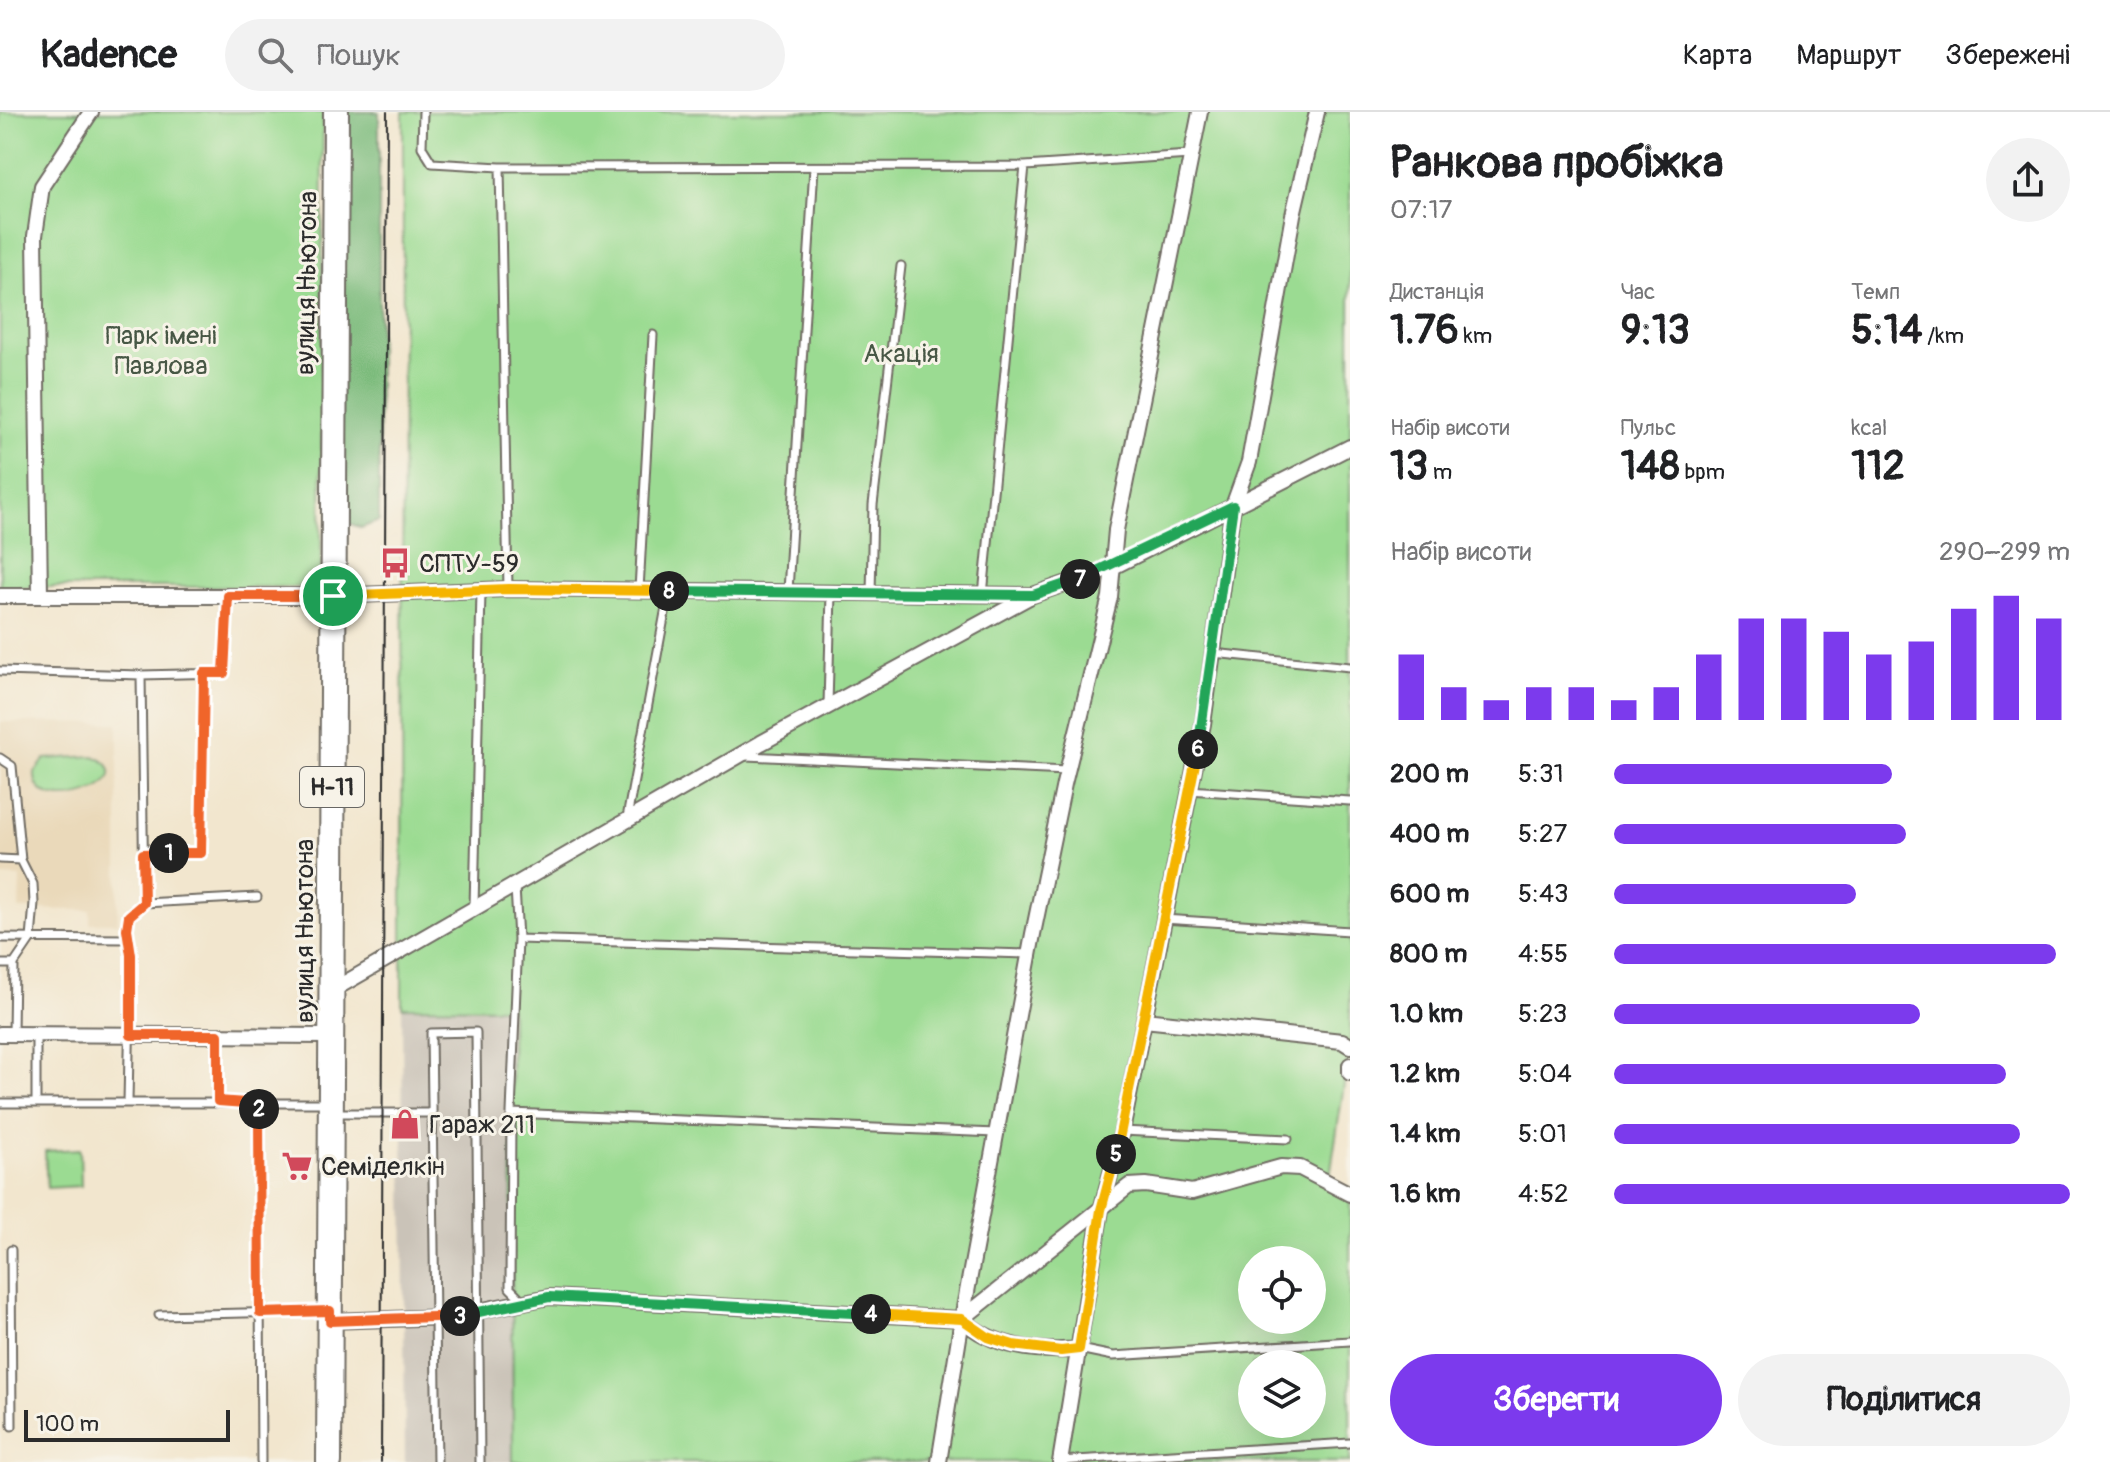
<!DOCTYPE html>
<html lang="uk">
<meta charset="utf-8">
<style>
body{margin:0;font-family:Pangolin,sans-serif;background:#f2f2f2;color:#202124;height:100vh;display:flex;flex-direction:column;font-size:30px;white-space:nowrap}
*{box-sizing:border-box;margin:0}
p{font-size:26px;color:#757577}
.icon{flex:none;width:44px;height:44px;fill:none;stroke:currentColor;stroke-width:2;stroke-linecap:round;stroke-linejoin:round}
.map{position:relative;flex:1;overflow:hidden}
.panel{display:flex;flex-direction:column;background:#fff;width:760px}
.panel>*{flex:none}
.tools{position:absolute;left:1238px;top:1134px;display:grid;gap:16px}
.tools a{display:grid;place-items:center;width:88px;height:88px;border-radius:50%;background:#fff;box-shadow:0 8px 32px #0002;font-size:40px}
.scale{position:absolute;left:24px;bottom:20px;width:206px;box-sizing:border-box;padding-left:8px;border:4px solid #2b2b2b;border-top:0;font-size:22px;line-height:28px;white-space:nowrap;color:#2b2b2b;-webkit-text-stroke:6px #f7f3e8;paint-order:stroke}
.pin{position:absolute;display:grid;place-items:center;width:68px;height:68px;color:#fff;margin:-34px;border:4px solid #fff;border-radius:50%;box-shadow:0 2px 8px #0007}
.km{position:absolute;width:40px;height:40px;margin:-20px;border-radius:50%;background:#222;color:#fff;font-size:22px;line-height:40px;text-align:center}
.round{display:grid;place-items:center;flex:none;width:84px;height:84px;border-radius:42px;background:#f2f2f2}
.summary{display:flex;align-items:center;justify-content:space-between;height:136px;padding:0 40px}
h1{font-size:44px;font-weight:700;line-height:60px}
.stats{display:grid;grid-template-columns:repeat(3,1fr);gap:12px;height:136px;padding:8px 40px}
.stats div{display:grid;align-content:center}
.stats b{font-size:40px;font-weight:700}
.stats small{font-size:22px;font-weight:400}
.stats p{font-size:22px}
.chart{height:224px;padding:16px 40px}
.chart p{display:flex;justify-content:space-between}
.chart svg{width:100%;height:144px;margin-top:8px;stroke:#7c3aed;stroke-width:6}
.cta{display:flex;gap:16px;margin-top:auto;padding:16px 40px}
.cta a{flex:1;height:92px;border-radius:48px;background:#7c3aed;color:#fff;font-size:32px;font-weight:700;line-height:92px;text-align:center}
.cta a+a{background:#f2f2f2;color:#202124}
ul{padding:0 40px;list-style:none;font-size:26px}
li{display:grid;grid-template-columns:128px 96px 1fr;align-items:center;height:60px}
li i{height:20px;border-radius:10px;background:#7c3aed}
header{display:flex;align-items:center;gap:48px;box-sizing:border-box;height:112px;padding:0 40px;background:#fff;border-bottom:2px solid #e0e0e0}
header strong{font-size:38px}
nav{display:flex;gap:44px;margin-inline-start:auto;font-size:28px}
.search{width:560px;height:72px;background:#f2f2f2;display:flex;align-items:center;gap:20px;box-sizing:border-box;padding:0 28px;border-radius:44px;color:#757577;font-size:30px}
main{display:flex;flex:1;min-height:0}
.map>svg:first-child{display:block}
</style>
<header>
<strong>Kadence</strong>
<div class="search"><svg class="icon" aria-label="search" viewBox="0 0 24 24"><circle cx="10" cy="10" r="6"/><path d="M15 15l6 6"/></svg>Пошук</div>
<nav><a>Карта</a><a>Маршрут</a><a>Збережені</a></nav>
</header>
<main>
<div class="map">
<svg width="1350" height="1350" viewBox="0 0 1350 1350">
<rect width="100%" height="100%" fill="#f7f3e8"/>
<filter id="ink" filterUnits="userSpaceOnUse"><feTurbulence type="fractalNoise" baseFrequency=".0125" numOctaves="2"/><feDisplacementMap in="SourceGraphic" scale="16" xChannelSelector="R" yChannelSelector="G"/><feConvolveMatrix kernelMatrix="1 2 1 2 8 2 1 2 1" color-interpolation-filters="sRGB"/></filter>
<filter id="wash" filterUnits="userSpaceOnUse"><feTurbulence type="fractalNoise" baseFrequency=".006" numOctaves="4" result="noise"/><feDisplacementMap in="SourceGraphic" scale="32" xChannelSelector="R" yChannelSelector="G"/><feGaussianBlur stdDeviation="1.8" result="paint"/><feColorMatrix in="noise" values="0 0 0 0 0 0 0 0 0 0 0 0 0 0 0 0 0 1.4 0 .05"/><feComposite in="paint" operator="in"/></filter>
<g filter="url(#wash)">
<rect width="100%" height="100%" fill="#f2e6ce"/>
<path fill="#ead9ba" d="M0 610 118 611V811H90V798L19 797 20 765 0 764Z"/>
<path fill="#cac3b8" d="M402 895H511L513 1350H405Z"/>
<path fill="#9bdb92" stroke="#63835e" stroke-width="2" fill-rule="evenodd" d="M0 0H323L321 475H0Z
M403 0H1350V934L1329 1070 1350 1082V1350H513L511 896 402 895ZM1252 1148H1312V1208H1252ZM1252 1252H1312V1312H1252Z
M94 644C153 671 31 712 35 660L45 647Z
M80 1037 81 1074 47 1076 45 1039Z"/>
<path fill="#7cbb7c" stroke="#547354" stroke-width="2" d="M344 0H379V409L361 416 339 407Z"/>
</g>
<g filter="url(#ink)">
<g fill="none" stroke-linecap="round" stroke-linejoin="round">
<g stroke="#716c64" stroke-width="11">
<path id="lane" d="M423 0 422 35 432 51 500 55 1025 54 1190 43
M500 55 508 477
M639 478 653 223
M788 479 814 55
M871 481 873 393 901 154
M983 483 1025 54
M1213 541 1350 555
M0 559 141 563
M828 593 831 481
M746 644 1067 659
M0 646 12 654 21 748 33 772 34 791 31 827 14 852
M1189 678 1350 689
M627 706 669 479
M143 742 201 741 204 561
M0 747 21 748
M515 775 518 827
M144 791 257 785
M474 796 481 479
M1163 807 1350 819
M0 826 126 827
M0 852H14L13 922
M218 923V989
M36 990V922
M128 990 131 843 127 817 129 804 144 791 141 563 224 561 228 484
M0 991H329
M259 992 261 1350
M333 1001H432
M511 1001 996 1021
M1122 1019 1288 1027
M11 1138 12 1314
M522 1188 510 1176 511 1001 518 827 1030 842
M159 1203 327 1199
M1079 1237 1113 1244 1350 1229
M1060 1349 1350 1331
M437 1350 431 921 476 920 480 1350"/>
</g>
<g stroke="#716c64" stroke-width="18">
<path id="street" d="M0 484H333L508 477 1033 483 1113 455 1350 335
M40 484 35 124 42 74 91 0
M331 879 761 631 1029 485
M1144 908 1342 929 1350 934
M0 922 331 924
M1350 953V961
M962 1207C991 1235 1039 1241 1079 1237
M330 1209 448 1205 549 1185 962 1207 1129 1074 1146 1073 1192 1080 1281 1055 1300 1056 1350 1082
M939 1350 962 1207 1033 822 1064 672 1110 485 1116 418 1200 0
M1060 1350 1101 1098 1122 1019 1203 612 1233 394 1249 350 1293 103 1317 0"/>
</g>
<g stroke="#716c64" stroke-width="28">
<path id="primary" d="M329 1350 336 0"/>
</g>
<use href="#lane" stroke="#fff" stroke-width="7"/>
<use href="#street" stroke="#fff" stroke-width="14"/>
<use href="#primary" stroke="#fff" stroke-width="24"/>
<path stroke="#2b2b2b" stroke-width="2" d="M381 1350 387 0"/>
</g>
</g>
<g fill="none" stroke-linecap="round" stroke-linejoin="round" filter="url(#ink)">
<g stroke="#fff" stroke-width="16">
<path id="split-1" d="M169 741H201L204 561H224L228 484H333"/>
</g>
<g stroke="#fff" stroke-width="16">
<path id="split-2" d="M169 741 143 742 144 791 129 804 127 817 131 843V923H218V989L259 992V997"/>
</g>
<g stroke="#fff" stroke-width="16">
<path id="split-3" d="M259 997 260 1201 330 1199V1209L460 1204"/>
</g>
<g stroke="#fff" stroke-width="16">
<path id="split-4" d="M460 1204 549 1185 871 1202"/>
</g>
<g stroke="#fff" stroke-width="16">
<path id="split-5" d="M871 1202 962 1207 988 1225 1013 1233 1061 1239 1079 1237 1101 1098 1116 1042"/>
</g>
<g stroke="#fff" stroke-width="16">
<path id="split-6" d="M1116 1042 1198 637"/>
</g>
<g stroke="#fff" stroke-width="16">
<path id="split-7" d="M1080 467 1233 394 1198 637"/>
</g>
<g stroke="#fff" stroke-width="16">
<path id="split-8" d="M669 479 1033 483 1080 467"/>
</g>
<g stroke="#fff" stroke-width="16">
<path id="split-9" d="M333 484 508 477 669 479"/>
</g>
<use href="#split-1" stroke="#f0652b" stroke-width="10"/>
<use href="#split-2" stroke="#f0652b" stroke-width="10"/>
<use href="#split-3" stroke="#f0652b" stroke-width="10"/>
<use href="#split-4" stroke="#22a559" stroke-width="10"/>
<use href="#split-5" stroke="#f5b400" stroke-width="10"/>
<use href="#split-6" stroke="#f5b400" stroke-width="10"/>
<use href="#split-7" stroke="#22a559" stroke-width="10"/>
<use href="#split-8" stroke="#22a559" stroke-width="10"/>
<use href="#split-9" stroke="#f5b400" stroke-width="10"/>
</g>
<defs>
<g id="bus-bare" transform="scale(2.4)"><path d="M-5-6H5V4H4V6H2V4H-2V6H-4V4H-5ZM-3.5-4V0h7V-4ZM-3.5 1.2v1.5H-2V1.2ZM2 1.2v1.5H3.5V1.2Z" fill="#d1495b" stroke="#f7f3e8" stroke-width="2.5" paint-order="stroke"/></g>
<g id="shop-bare" transform="scale(2.4)"><path d="M-5-2.5h2.3a2.7 3.5 0 0 1 5.4 0H5L5.5 6h-11ZM-1.5-2.5h3a1.5 2.3 0 0 0-3 0Z" fill="#d1495b" stroke="#f7f3e8" stroke-width="2.5" paint-order="stroke"/></g>
<g id="supermarket-bare" transform="scale(2.4)"><path d="M-6-5.5h2.5l.6 2H6L4.5 2H-2.5L-4.4-4H-6ZM-1.5 3.2a1.3 1.3 0 1 0 .1 0ZM3 3.2a1.3 1.3 0 1 0 .1 0Z" fill="#d1495b" stroke="#f7f3e8" stroke-width="2.5" paint-order="stroke"/></g>
</defs>
<g fill-rule="evenodd">
<use href="#bus-bare" x="395" y="451"/>
<use href="#shop-bare" x="405" y="1012"/>
<use href="#supermarket-bare" x="297" y="1054"/>
</g>
<g text-anchor="middle" stroke-width="6" stroke-linejoin="round" paint-order="stroke">
<rect fill="#f7f3e8" stroke="#686764" stroke-width="2" x="300" y="655" width="64" height="40" rx="6"/>
<g font-size="24" font-weight="bold" fill="#2b2b2b">
<text x="332" y="683">Н-11</text>
</g>
<g font-size="26" fill="#2b2b2b" stroke="#f7f3e8">
<text transform="translate(306 171) rotate(-89)" y="9">вулиця Ньютона</text>
<text transform="translate(304 819) rotate(-90)" y="9">вулиця Ньютона</text>
</g>
<g font-size="26" fill="#475745" stroke="#f7f3e8">
<text x="161" y="232">Парк імені<tspan x="161" dy="30">Павлова</tspan></text>
<text x="901" y="250">Акація</text>
</g>
<g font-size="26" fill="#2b2b2b" stroke="#f7f3e8" text-anchor="start">
<text x="419" y="460">СПТУ-59</text>
<text x="429" y="1021">Гараж 211</text>
<text x="321" y="1063">Семіделкін</text>
</g>
</g>
</svg>
<div class="tools">
<a><svg class="icon" aria-label="locate" viewBox="0 0 24 24"><circle cx="12" cy="12" r="6"/><path d="M12 2v4M12 18v4M2 12h4M18 12h4"/></svg></a>
<a><svg class="icon" aria-label="layers" viewBox="0 0 24 24"><path d="M12 4l9 5-9 5-9-5zM3 14l9 5 9-5"/></svg></a>
</div>
<div class="scale">100 m</div>
<div class="pin" style="left:333px;top:484px;background:#1e9e55"><svg class="icon" aria-label="arrive" viewBox="0 0 24 24"><path d="M6 21V4h12l-3 4 3 4H6"/></svg></div>
<b class="km" style="left:169px;top:741px">1</b>
<b class="km" style="left:259px;top:997px">2</b>
<b class="km" style="left:460px;top:1204px">3</b>
<b class="km" style="left:871px;top:1202px">4</b>
<b class="km" style="left:1116px;top:1042px">5</b>
<b class="km" style="left:1198px;top:637px">6</b>
<b class="km" style="left:1080px;top:467px">7</b>
<b class="km" style="left:669px;top:479px">8</b>
</div>
<section class="panel">
<div class="summary"><div><h1>Ранкова пробіжка</h1><p>07:17</p></div><a class="round"><svg class="icon" aria-label="share" viewBox="0 0 24 24"><path d="M12 15V3M7 8l5-5 5 5M5 13v7h14v-7"/></svg></a></div>
<div class="stats">
<div><p>Дистанція</p><b>1.76<small> km</small></b></div>
<div><p>Час</p><b>9:13</b></div>
<div><p>Темп</p><b>5:14<small> /km</small></b></div>
</div>
<div class="stats">
<div><p>Набір висоти</p><b>13<small> m</small></b></div>
<div><p>Пульс</p><b>148<small> bpm</small></b></div>
<div><p>kcal</p><b>112</b></div>
</div>
<div class="chart"><p><span>Набір висоти</span>290–299 m</p>
<svg viewBox="0 0 160 44" preserveAspectRatio="none"><path d="M5 44V24M15 44V34M25 44V38M35 44V34M45 44V34M55 44V38M65 44V34M75 44V24M85 44V13M95 44V13M105 44V17M115 44V24M125 44V20M135 44V10M145 44V6M155 44V13"/></svg>
</div>
<ul>
<li><b>200 m</b>5:31<i style="width:61%"></i></li>
<li><b>400 m</b>5:27<i style="width:64%"></i></li>
<li><b>600 m</b>5:43<i style="width:53%"></i></li>
<li><b>800 m</b>4:55<i style="width:97%"></i></li>
<li><b>1.0 km</b>5:23<i style="width:67%"></i></li>
<li><b>1.2 km</b>5:04<i style="width:86%"></i></li>
<li><b>1.4 km</b>5:01<i style="width:89%"></i></li>
<li><b>1.6 km</b>4:52<i style="width:100%"></i></li>
</ul>
<div class="cta"><a>Зберегти</a><a>Поділитися</a></div>
</section>
</main>
